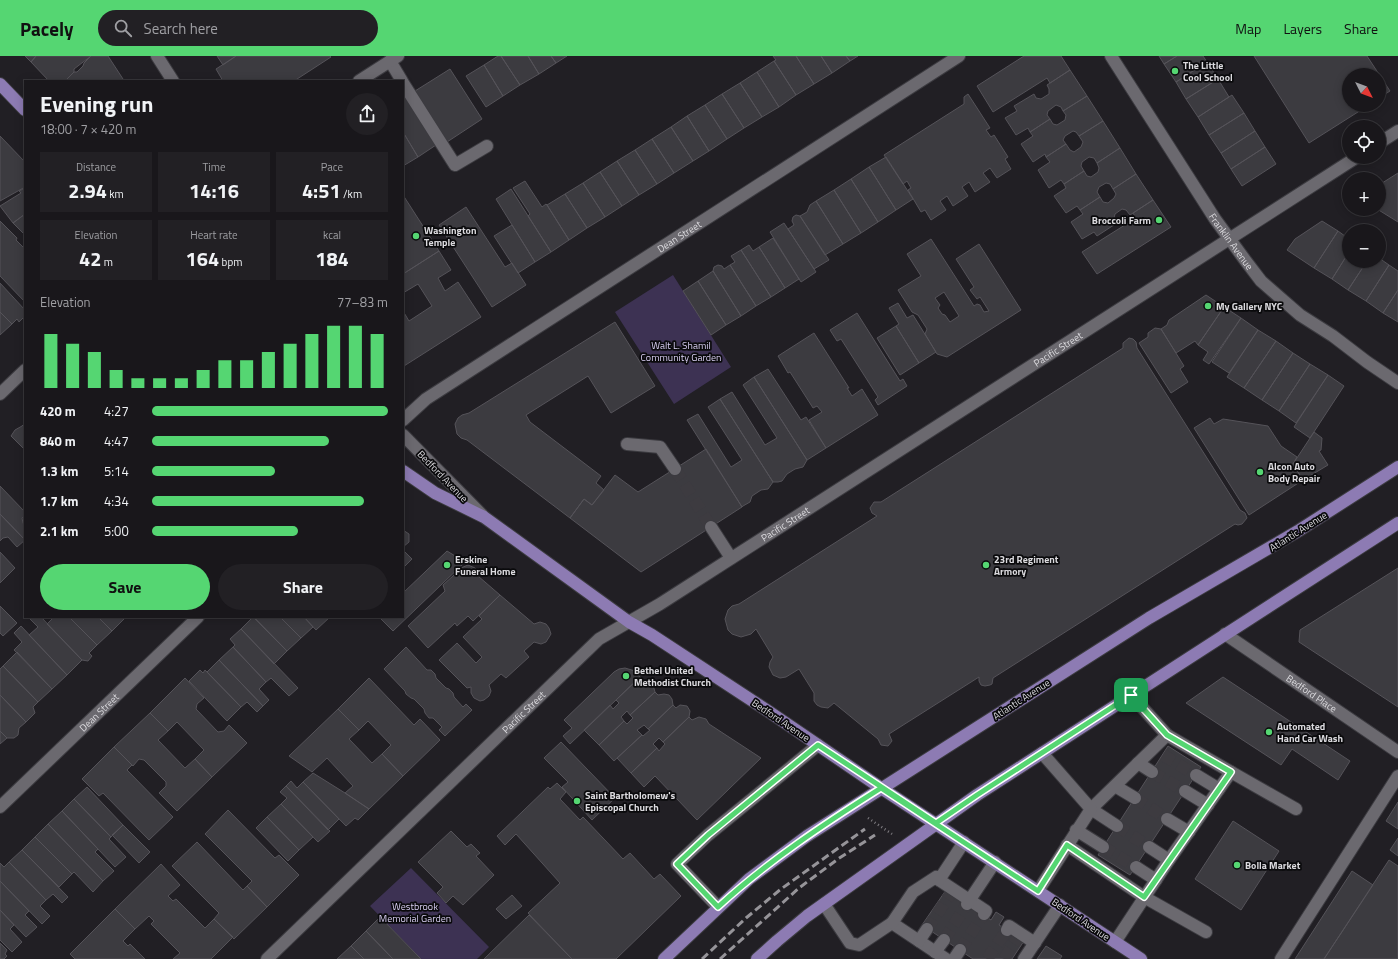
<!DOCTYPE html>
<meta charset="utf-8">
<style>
body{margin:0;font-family:"Titillium Web",sans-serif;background:#222024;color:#f1f3f6;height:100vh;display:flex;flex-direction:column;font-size:15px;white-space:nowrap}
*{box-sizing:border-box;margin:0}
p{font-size:13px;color:#9f9fa3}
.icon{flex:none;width:22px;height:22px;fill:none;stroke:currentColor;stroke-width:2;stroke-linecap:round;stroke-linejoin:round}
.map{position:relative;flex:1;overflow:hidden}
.side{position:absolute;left:24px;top:24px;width:380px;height:538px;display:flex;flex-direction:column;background:#19171b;border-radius:0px;box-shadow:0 2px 10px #0003,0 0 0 1px #37363a}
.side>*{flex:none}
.needle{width:26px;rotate:132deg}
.buttons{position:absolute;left:1342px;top:12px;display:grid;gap:8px}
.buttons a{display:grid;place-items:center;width:44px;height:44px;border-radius:50%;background:#19171b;box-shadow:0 2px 10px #0003,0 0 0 1px #37363a;font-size:20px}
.pin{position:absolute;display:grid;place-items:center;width:34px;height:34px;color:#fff;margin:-17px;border-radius:8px;box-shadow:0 2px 6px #0006}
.round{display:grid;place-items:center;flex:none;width:42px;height:42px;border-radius:21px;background:#222024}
.overview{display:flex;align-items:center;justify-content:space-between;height:68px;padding:0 16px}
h1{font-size:22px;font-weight:700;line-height:30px}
.stats{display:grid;grid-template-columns:repeat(3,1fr);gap:6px;height:68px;padding:4px 16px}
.stats div{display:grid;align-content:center;border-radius:0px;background:#222024;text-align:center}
.stats b{font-size:20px;font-weight:700}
.stats small{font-size:11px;font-weight:400}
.stats p{font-size:11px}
.chart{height:112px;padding:8px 16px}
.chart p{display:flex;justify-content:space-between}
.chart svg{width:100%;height:72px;margin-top:4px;stroke:#55d672;stroke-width:6}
.cta{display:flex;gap:8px;margin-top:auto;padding:8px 16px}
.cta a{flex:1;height:46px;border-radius:24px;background:#55d672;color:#111;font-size:16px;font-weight:700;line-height:46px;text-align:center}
.cta a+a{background:#222024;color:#f1f3f6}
ul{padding:0 16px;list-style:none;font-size:13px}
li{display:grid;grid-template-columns:64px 48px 1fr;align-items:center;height:30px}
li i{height:10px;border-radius:5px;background:#55d672}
header{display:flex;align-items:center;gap:24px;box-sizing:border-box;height:56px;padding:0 20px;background:#55d672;color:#111}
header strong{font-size:19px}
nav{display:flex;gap:22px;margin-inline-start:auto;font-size:14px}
.search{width:280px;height:36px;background:#222024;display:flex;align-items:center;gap:10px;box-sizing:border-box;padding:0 14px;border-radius:22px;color:#9f9fa3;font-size:15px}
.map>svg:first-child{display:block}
</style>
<header>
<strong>Pacely</strong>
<div class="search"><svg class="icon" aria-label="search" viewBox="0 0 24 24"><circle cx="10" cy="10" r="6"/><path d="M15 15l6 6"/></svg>Search here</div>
<nav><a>Map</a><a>Layers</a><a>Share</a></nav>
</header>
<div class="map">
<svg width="1398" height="903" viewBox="0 0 1398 903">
<rect width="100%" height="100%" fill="#211f24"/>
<path fill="#3d3253" d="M673 219 731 311 674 348 615 256Z
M411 812 489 891 477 903H421L370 850Z"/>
<path fill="#3c3b40" stroke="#555359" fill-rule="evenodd" d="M25 0H36L31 6Z
M36 0H91L74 13V16L65 25H49L31 6Z
M91 0H108L123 23 120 25H65L74 16H77L83 10 84 7Z
M217 0H236L223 9Z
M236 0H330L331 1 294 25H223L216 13Z
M498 0H501L520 29 503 40 484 9Z
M501 0H528L539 18 520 29Z
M528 0H551L556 7 539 18Z
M551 0H567L556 7Z
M773 0H796L814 28 796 39 774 5 776 4Z
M796 0H821L832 17 814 28Z
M821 0H846L850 5 832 17Z
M846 0H858L850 5Z
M1024 0H1061L1070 14 1050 27 1047 22 993 56 977 30Z
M1159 0H1177L1164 8Z
M1177 0H1203L1207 6 1176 26 1164 8Z
M1254 0H1367L1390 35 1379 42V19H1349V49H1369L1309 87Z
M774 5 796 39 779 51 757 16Z
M1207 6 1218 23 1186 43 1176 26Z
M484 9 503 40 486 51 466 20Z
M450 13 482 63 447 86 415 35Z
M1070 14 1087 40 1063 55 1061 51 1056 49 1048 55 1047 59 1050 63 1030 76 1028 72 1016 79 1005 62 1017 55 1014 50 1034 38 1036 42 1041 43 1049 38V33L1047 29Z
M757 16 779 51 762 61 740 27Z
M1218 23 1229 41 1198 61 1186 43Z
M740 27 762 61 744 72 722 38Z
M722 38 744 72 727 83 705 49Z
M968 38 990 72 986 74 991 81 994 79 1008 101 1005 103 1011 113 997 122 990 112 983 117 990 126 975 136 969 126 962 131 968 140 953 150 947 140 940 145 946 154 931 164 925 154 921 156 908 134 911 132 907 125 903 128 884 99 964 48V41Z
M1232 39 1244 57 1209 79 1198 61Z
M1087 40 1103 65 1079 80 1076 76 1073 75 1065 80 1063 84 1066 88 1046 101 1045 98 1033 106 1021 88 1033 80 1030 76 1050 63 1053 68 1057 69 1065 64 1066 59 1063 55Z
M406 41 436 89 418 101 403 76V43Z
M705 49 727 83 709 95 687 60Z
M1244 57 1255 75 1221 97 1209 79Z
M687 60 709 95 693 105 671 71Z
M1103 65 1120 92 1097 107 1094 102 1089 101 1082 106 1081 110 1084 115 1064 128 1061 124 1049 132 1038 114 1050 106 1046 101 1066 88 1070 94 1074 96 1081 91 1083 86 1079 80Z
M671 71 693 105 674 117 652 83Z
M1255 75 1265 91 1231 113 1221 97Z
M403 76 418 101 403 110Z
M0 80 25 106V131L0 145Z
M652 83 674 117 657 128 635 94Z
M1265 91 1276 108 1242 130 1231 113Z
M1120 92 1136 118 1113 133 1110 128 1106 127 1099 131 1097 136 1100 141 1080 154 1077 150 1066 157 1054 140 1066 132 1064 128 1084 115 1087 120 1091 121 1098 116 1099 112 1097 107Z
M635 94 657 128 639 139 617 105Z
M886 101 913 143 896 154 869 111Z
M617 105 639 139 622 150 600 116Z
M869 111 896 154 878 166 851 123Z
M600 116 622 150 605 161 583 127Z
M1398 117V166L1377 153H1379V129Z
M1136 118 1153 144 1130 159 1126 154 1122 153 1115 158 1114 162 1117 167 1097 180 1094 176 1082 183 1071 166 1083 158 1080 154 1100 141 1103 146 1108 147 1114 142 1116 138 1113 133Z
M851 123 878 166 861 177 834 134Z
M525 125 542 151 546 148 547 149 569 184 551 196 528 160 530 158 513 132Z
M583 127 605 161 587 172 565 138Z
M25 132V158L13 167 0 150 21 137 19 135Z
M511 133 551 196 535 206 496 143Z
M834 134 861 177 843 188 816 145Z
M565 138 587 172 569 184 547 149Z
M403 139 439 195 403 218Z
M1153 144 1171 171 1097 218 1082 196 1136 162 1133 157Z
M816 145 843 188 825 199 800 160 807 156 810 149Z
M466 151 505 211 512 207 526 229 492 251 439 169Z
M25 158V179L13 167Z
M796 159 800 160 829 204 814 213 788 173 794 169 792 165 793 161Z
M0 165 17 182 16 184 25 193V246L0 220Z
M1322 165 1338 175 1314 212 1287 194 1295 183Z
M784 167 816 216 801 226 770 176Z
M512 169 535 206 518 217 494 180Z
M1338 175 1349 183V196L1332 223 1314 212Z
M773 182 799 223 785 232 759 191Z
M931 183 974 250 977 248 980 249 984 256 989 255 980 241 977 243 970 234 974 231 956 203 979 188 1021 254 947 301 937 298 925 278 927 273 918 259 912 256 898 234 921 220 907 198ZM944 236 959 260 950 266 945 259 942 258 938 252 940 249 935 242Z
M749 189 753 195 759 191 785 232 771 241 741 194Z
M741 194 771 241 756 250 730 209 735 206 731 200Z
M439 195 451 214 438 222 445 235 458 226 481 261 404 310 403 308V255L409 265 432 250 418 228 403 237V218Z
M1349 196V205H1367L1348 234 1332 223Z
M1379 202 1389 209 1366 245 1348 234 1367 205H1379Z
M718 209 722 210 724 213 730 209 756 250 741 260 713 215 714 211Z
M1389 209 1398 215V234L1383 257 1366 245Z
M713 215 741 260 726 269 698 225Z
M698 225 726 269 711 279 683 235Z
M0 227 25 254V260L19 266 17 263 12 268 0 256Z
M1398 234V266L1383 257Z
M1206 239 1224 251 1198 289 1195 285 1176 297 1161 273 1167 269 1169 264Z
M898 247 907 262 913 259 936 296 919 307 896 270 899 268 889 252Z
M1224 251 1241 262 1209 308 1203 304 1208 296 1198 289Z
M0 256 12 268 0 279Z
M857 257 900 325 903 323 907 330 878 349 875 344 878 341 841 283 837 285 830 274Z
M1241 262 1258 274 1229 317 1212 306Z
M615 266 655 330 611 357 588 320 526 359 530 366 601 420 596 427 604 434 592 449 584 443 570 462 467 384 461 382 457 378 455 368 458 362 462 359 469 357Z
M896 270 919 307 900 319 877 282Z
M1155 272 1161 273 1184 310 1180 313 1188 326 1171 337 1139 287 1148 281V277Z
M1258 274 1276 285 1244 332 1227 321Z
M814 277 849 332H847L852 340 862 333 878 359 826 392 809 364 822 356 817 350 813 352 790 316 788 317 778 300Z
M1129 282 1133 283 1136 286 1137 292 1240 454 1245 457 1247 462 1242 468 1238 469 1235 468 993 622 992 628 990 629 985 630 981 629 979 625V621L889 678 892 685 888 690 881 689 878 683 834 647 828 652 821 651 817 649 814 645V637L799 613 786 621 780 622 773 619 769 611 770 606 773 601 756 573 751 578 741 581 732 578 728 574 725 563 728 554 732 550 739 548 877 460 872 457 870 452 874 446H881L1123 292V287Z
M1276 285 1293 297 1262 344 1244 332Z
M1293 297 1310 308 1279 355 1262 344Z
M1310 308 1328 319 1296 367 1279 355Z
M768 313 801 364 806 361 826 392 807 404 754 321Z
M1328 319 1344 330 1310 382 1294 371Z
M754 321 807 404 803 411 795 413 787 418 782 425 778 426H773L720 343 732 336 765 389 777 382 743 329Z
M720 343 773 426 768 433 761 434 752 440 750 446 743 450 742 451 687 364 698 358 731 411 742 404 708 351Z
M1210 362 1214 368 1223 363 1268 370 1281 390 1297 401 1293 408 1303 424 1249 459 1194 372Z
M25 367V394L11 380 15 374 22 370Z
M1314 376 1322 382 1321 394 1319 395 1328 409 1303 424 1293 408Z
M706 393 742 451 641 516 570 462 584 443 592 449 615 419 638 436Z
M0 430 25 456V460L22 462 23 467 25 470V484L0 458Z
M0 458 25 484 17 491 8 481 3 482 0 485Z
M403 474 409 478V486L403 491Z
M403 494 412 503 403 512Z
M447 495 465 506 393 575 379 561H403V537Z
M0 496 15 512 0 527Z
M468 509 475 512 478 516V520L500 539 473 565 468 560 457 570 455 567 428 592 408 570 445 535 443 529 454 519 459 520V516L461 512Z
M1398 512V651L1299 586 1300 574Z
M500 539 534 568 540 566 546 568 549 572 551 578 546 586 541 588 534 586 524 595 529 601 506 622 501 618 489 629 491 635 489 640 484 644 480 645 474 642 471 637V631L467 632 439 604 457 587 476 607 482 601 463 581 482 563 479 560Z
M0 550 17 567 3 580 0 577Z
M30 561H41L82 604 67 619 29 579 38 571 29 562Z
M49 561H69L97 589 89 597 92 600 88 605 82 604 47 568 52 563Z
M69 561H98L112 575 97 589Z
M98 561H126L112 575Z
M253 561 287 595 274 608 241 573Z
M254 561H280L301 582 287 595Z
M280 561H304L313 571 301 582Z
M304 561H330L316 574Z
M21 570 67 619 52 633 14 594 22 586 14 577Z
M241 573 298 632 289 640 271 622 266 626 233 591 235 589 230 583Z
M233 591 266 626 259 633 269 644 263 650 219 604Z
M406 591 427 614H431L435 618 436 622 446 632 449 633 453 637 454 641 463 651 466 648 472 654 445 680 439 674 442 671 433 662H429L425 657 424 653 414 643 411 642 406 638 405 635 384 613Z
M17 596 52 633 38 646 3 610Z
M219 604 263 650 257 656 247 646 241 651 207 616Z
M3 610 38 646 33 651 35 657 26 666 0 639V613Z
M625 612 635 615 640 621 570 688 563 680 572 672 564 664 614 616 619 613Z
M200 614 203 617 205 614 241 651 227 665 189 625Z
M640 621 644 625 653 629 655 636 630 659 627 655 621 661 624 665 599 689 584 674 610 649 613 653 619 647 616 644Z
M1223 621 1350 705 1338 724 1292 693 1281 709 1186 647Z
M185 622 204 642 197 648 196 653 218 676 224 675 229 669 247 687 212 721 195 703 204 694 177 666 168 675 150 657Z
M369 622 414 669 420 663 440 684 403 720 382 698 391 689 368 665 359 674 338 653Z
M655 636 658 639 664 638 669 639 672 643 673 649 648 673 644 669 637 674 642 679 614 705 599 689 624 665 627 668 633 662 630 659Z
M0 639 26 666 19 672 18 679 14 682H7L0 675Z
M673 649 676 652 680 649 687 650 690 655 689 661 663 686 659 682 653 688 657 692 631 717 617 702 642 679 643 680 650 674 648 673Z
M338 653 359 674 349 683 372 707 382 698 403 720 369 753 345 737 353 730 327 702 312 716 289 700Z
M150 657 168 675 158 684 185 712 195 703 212 721 177 755 159 737 166 730V726L144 704 139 703 133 710 114 691Z
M689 661 692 664 699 661 706 663 709 668 761 702 697 764 655 720 644 731 631 717 657 692 659 695 665 688 663 686Z
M0 675 7 682 0 688Z
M561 686 615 742 592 764 562 731 568 726 544 702Z
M1168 690 1201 711 1130 819 1098 799Z
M114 691 132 709 127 714 173 761 149 784 103 737 99 740 82 723Z
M313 717 345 737 369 753 358 764 355 762 346 770 303 726Z
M291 725 297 732 303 726 339 763 328 774 286 730Z
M557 727 566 736 560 743 580 764 583 761 623 803 630 797 654 823 660 818 681 840 616 903H572L528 857 560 827 516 778 505 789 497 780 548 731 550 733Z
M286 730 330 775 318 786 281 748 287 742 280 736Z
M87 731 123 769 111 781 74 743Z
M74 743 111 781 109 783 126 801 115 811 62 755Z
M1398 746V773L1386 765Z
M281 748 313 781 299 794 267 761Z
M228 754 275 802 279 799 299 819 267 851 247 830 252 825 205 778Z
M62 755 98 793 95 796 114 815 103 825 48 768Z
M267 761 299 794 288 805 256 772Z
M1233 765 1279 795 1241 854 1195 823Z
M48 768 103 825 93 836 74 816 72 818 35 781Z
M123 769 150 796 139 807 112 779Z
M451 775 467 791 471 788 480 797 476 800 494 819 463 849 453 840 446 847 437 837 443 831 418 806Z
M35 781 72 818 59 831 22 794Z
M1398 782V800L1390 794Z
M197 786 243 834 247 830 267 851 234 883 214 863 219 857 172 810Z
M22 794 68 841 62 847 53 838 46 844 9 806Z
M1389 804 1398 810V903H1324Z
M9 806 46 844 40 850 50 860 42 868 0 825V807L4 811Z
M161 808 180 829 168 840 173 845 176 843 205 872 214 863 233 881 211 903H173L180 897 151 868 154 865 149 860 135 873 115 853Z
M1352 815 1373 829 1324 903H1295Z
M0 825 29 855 25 859 37 871 26 881 0 854Z
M946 834 991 864 996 856 1004 861 999 869 1024 885 1012 903H973L922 869Z
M512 839 522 850 506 863 496 853Z
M115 853 135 873 123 885 128 890 130 888 145 903H75L70 898Z
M0 854 14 869 10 873 22 886 12 896 0 884Z
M529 859 572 903H484Z
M380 861 421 903H393L366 875Z
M366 875 393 903H364L351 890Z
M0 887 7 894 5 898 7 900 4 903H0Z
M351 890 364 903H337Z
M1046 890 1062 900 1060 903H1037Z"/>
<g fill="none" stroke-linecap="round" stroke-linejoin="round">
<path stroke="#3d3b40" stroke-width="12" stroke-dasharray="12 6" stroke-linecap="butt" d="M675 413 711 471
M1163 699 1196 719
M1152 716 1185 735
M1135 742 1167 763
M1117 770 1149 791
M1103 791 1136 811
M927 873 951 837
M944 884 967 848
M960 894 984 858
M987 903 1007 874
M1004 903 1018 881"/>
<g stroke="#3c3b40" stroke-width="14">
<g id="minor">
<path d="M157 0 173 25"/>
<path id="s1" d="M1111 0 1215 163 1245 204 1261 225 1300 259 1333 280 1367 306 1398 327"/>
<path d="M390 5 402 25"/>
<path d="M359 25 398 0"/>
<path d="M403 27 455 109 487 90"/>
<path d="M1379 87 1398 75"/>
<path d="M0 338 25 314"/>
<path id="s2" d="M403 364 426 343 959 0"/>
<path d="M403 379 482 459"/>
<path d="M627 388 660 391 675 413"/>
<path d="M711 471 731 502"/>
<path id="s3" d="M1225 578 1398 696"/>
<path d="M1138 707 1152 716"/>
<path d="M1231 716 1296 753"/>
<path d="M1196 719 1219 733"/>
<path d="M1115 730 1135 742"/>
<path d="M1185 735 1208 749"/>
<path id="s4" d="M0 751 198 561"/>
<path d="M1167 763 1189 776"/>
<path d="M1117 770 1091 753 1167 679 1131 639"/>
<path d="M1076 774 1103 791"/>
<path d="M1067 789 1144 841 1206 876"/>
<path d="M1149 791 1169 804"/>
<path d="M1136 811 1156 824"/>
<path d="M939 824 986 855 984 858"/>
<path d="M1038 835 1091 753 1042 697"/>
<path d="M824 848 850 887 859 889 892 867 946 903"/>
<path d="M967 848 995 806"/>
<path d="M718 851 677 808 708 779 818 689"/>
<path d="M892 867 913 836 936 821 939 824 964 786"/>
<path d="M1007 874 1009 870 1035 887"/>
<path d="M919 885 927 873"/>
<path d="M1115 886 1169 804 1231 716 1167 679"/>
<path d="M935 896 944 884"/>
<path id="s5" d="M267 903 599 583 660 548 1357 101"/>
<path d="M954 903 960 894"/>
<path d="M1024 903 1060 849"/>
<path d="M1281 903 1398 720"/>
</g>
</g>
<g stroke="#3c3b40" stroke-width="14">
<path id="major" d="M0 28 25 54
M403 415 435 437 484 461 629 566 652 579 768 655 881 732 1141 903
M664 903 749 823 807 780 1149 562 1298 475 1398 411
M757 903 777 885 807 860 977 739 1398 467"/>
</g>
<path stroke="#807e83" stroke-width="2.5" stroke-dasharray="1 3" stroke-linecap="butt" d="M868 762 892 778"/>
<use href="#minor" stroke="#6b696f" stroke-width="12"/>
<use href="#major" stroke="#8d7bb3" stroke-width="12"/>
<path stroke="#969499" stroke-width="3" stroke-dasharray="8 4" stroke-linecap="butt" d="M702 903 746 862 781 833 865 773
M720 903 799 832 838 803 875 779"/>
</g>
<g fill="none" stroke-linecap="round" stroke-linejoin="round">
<g stroke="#fff" stroke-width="8">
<path id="route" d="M1131 639 977 739 936 767 818 689 708 779 677 808 718 851C768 805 824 768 881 732L1038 835 1067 789 1144 841 1231 716 1167 679 1131 639"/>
</g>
<use href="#route" stroke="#55d672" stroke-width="5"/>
</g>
<g fill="#55d672" stroke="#0a0a0c" stroke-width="1.5">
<circle cx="1175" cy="15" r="4"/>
<circle cx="1159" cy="164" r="4"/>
<circle cx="416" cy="180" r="4"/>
<circle cx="1208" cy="250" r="4"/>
<circle cx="1260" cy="416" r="4"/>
<circle cx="447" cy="509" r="4"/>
<circle cx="986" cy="509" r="4"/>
<circle cx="626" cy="620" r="4"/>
<circle cx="1269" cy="676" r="4"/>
<circle cx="577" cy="745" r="4"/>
<circle cx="1237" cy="809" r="4"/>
</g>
<g text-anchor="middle" stroke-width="3.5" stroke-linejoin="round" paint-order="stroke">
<g font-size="10" font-weight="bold" fill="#dcdbdf" stroke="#0a0a0c" text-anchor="start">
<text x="1183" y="13">The Little<tspan x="1183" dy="12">Cool School</tspan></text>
<text x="1151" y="168" text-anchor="end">Broccoli Farm</text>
<text x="424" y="178">Washington<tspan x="424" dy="12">Temple</tspan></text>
<text x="1216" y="254">My Gallery NYC</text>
<text x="1268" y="414">Alcon Auto<tspan x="1268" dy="12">Body Repair</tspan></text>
<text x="455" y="507">Erskine<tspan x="455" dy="12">Funeral Home</tspan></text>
<text x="994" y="507">23rd Regiment<tspan x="994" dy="12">Armory</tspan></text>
<text x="634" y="618">Bethel United<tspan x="634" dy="12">Methodist Church</tspan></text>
<text x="1277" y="674">Automated<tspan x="1277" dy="12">Hand Car Wash</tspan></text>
<text x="585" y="743">Saint Bartholomew's<tspan x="585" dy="12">Episcopal Church</tspan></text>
<text x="1245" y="813">Bolla Market</text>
</g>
<g font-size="10" fill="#dcdbdf" stroke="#0a0a0c">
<text dy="4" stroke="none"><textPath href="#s2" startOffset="332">Dean Street</textPath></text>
<text dy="4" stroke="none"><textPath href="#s1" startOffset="221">Franklin Avenue</textPath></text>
<text dy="4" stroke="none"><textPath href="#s5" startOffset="1004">Pacific Street</textPath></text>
<text transform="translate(443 420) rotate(46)" y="4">Bedford Avenue</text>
<text dy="4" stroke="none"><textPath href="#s5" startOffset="680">Pacific Street</textPath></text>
<text transform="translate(1298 475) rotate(-32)" y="4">Atlantic Avenue</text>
<text dy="4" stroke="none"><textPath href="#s3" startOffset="105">Bedford Place</textPath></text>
<text transform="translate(1021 643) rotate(-33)" y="4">Atlantic Avenue</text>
<text dy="4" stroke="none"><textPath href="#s4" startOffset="137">Dean Street</textPath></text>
<text dy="4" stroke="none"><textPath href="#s5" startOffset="356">Pacific Street</textPath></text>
<text transform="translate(781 664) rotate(34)" y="4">Bedford Avenue</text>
<text transform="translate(1081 863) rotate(34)" y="4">Bedford Avenue</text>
</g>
<g font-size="10" fill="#dad0f3" stroke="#0a0a0c">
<text x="681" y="293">Walt L. Shamil<tspan x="681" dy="12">Community Garden</tspan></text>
<text x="415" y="854">Westbrook<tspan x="415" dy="12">Memorial Garden</tspan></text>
</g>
</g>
</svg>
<div class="buttons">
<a><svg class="needle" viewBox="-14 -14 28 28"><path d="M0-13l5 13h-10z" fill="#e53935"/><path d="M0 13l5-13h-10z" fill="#9f9fa3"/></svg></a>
<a><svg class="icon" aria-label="locate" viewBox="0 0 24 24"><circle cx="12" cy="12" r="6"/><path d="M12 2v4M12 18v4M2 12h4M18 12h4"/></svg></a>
<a>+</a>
<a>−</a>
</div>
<div class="pin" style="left:1131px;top:639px;background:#1e9e55"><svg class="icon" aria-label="arrive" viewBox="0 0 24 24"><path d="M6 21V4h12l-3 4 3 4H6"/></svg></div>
<section class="side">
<div class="overview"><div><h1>Evening run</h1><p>18:00 · 7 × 420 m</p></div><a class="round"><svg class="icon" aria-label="share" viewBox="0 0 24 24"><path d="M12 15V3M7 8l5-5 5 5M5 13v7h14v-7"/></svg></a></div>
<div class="stats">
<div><p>Distance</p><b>2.94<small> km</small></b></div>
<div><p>Time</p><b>14:16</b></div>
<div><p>Pace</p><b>4:51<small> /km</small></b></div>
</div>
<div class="stats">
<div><p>Elevation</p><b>42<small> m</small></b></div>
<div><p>Heart rate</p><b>164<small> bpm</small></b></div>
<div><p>kcal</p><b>184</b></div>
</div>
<div class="chart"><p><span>Elevation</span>77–83 m</p>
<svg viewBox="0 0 160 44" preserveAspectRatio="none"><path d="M5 44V11M15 44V17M25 44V22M35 44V33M45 44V38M55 44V38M65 44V38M75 44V33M85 44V27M95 44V27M105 44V22M115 44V17M125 44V11M135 44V6M145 44V6M155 44V11"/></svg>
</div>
<ul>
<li><b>420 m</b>4:27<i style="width:100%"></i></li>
<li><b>840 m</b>4:47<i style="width:75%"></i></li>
<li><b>1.3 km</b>5:14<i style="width:52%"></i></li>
<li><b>1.7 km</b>4:34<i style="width:90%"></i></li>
<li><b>2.1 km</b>5:00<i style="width:62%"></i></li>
</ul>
<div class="cta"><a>Save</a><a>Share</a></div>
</section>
</div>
